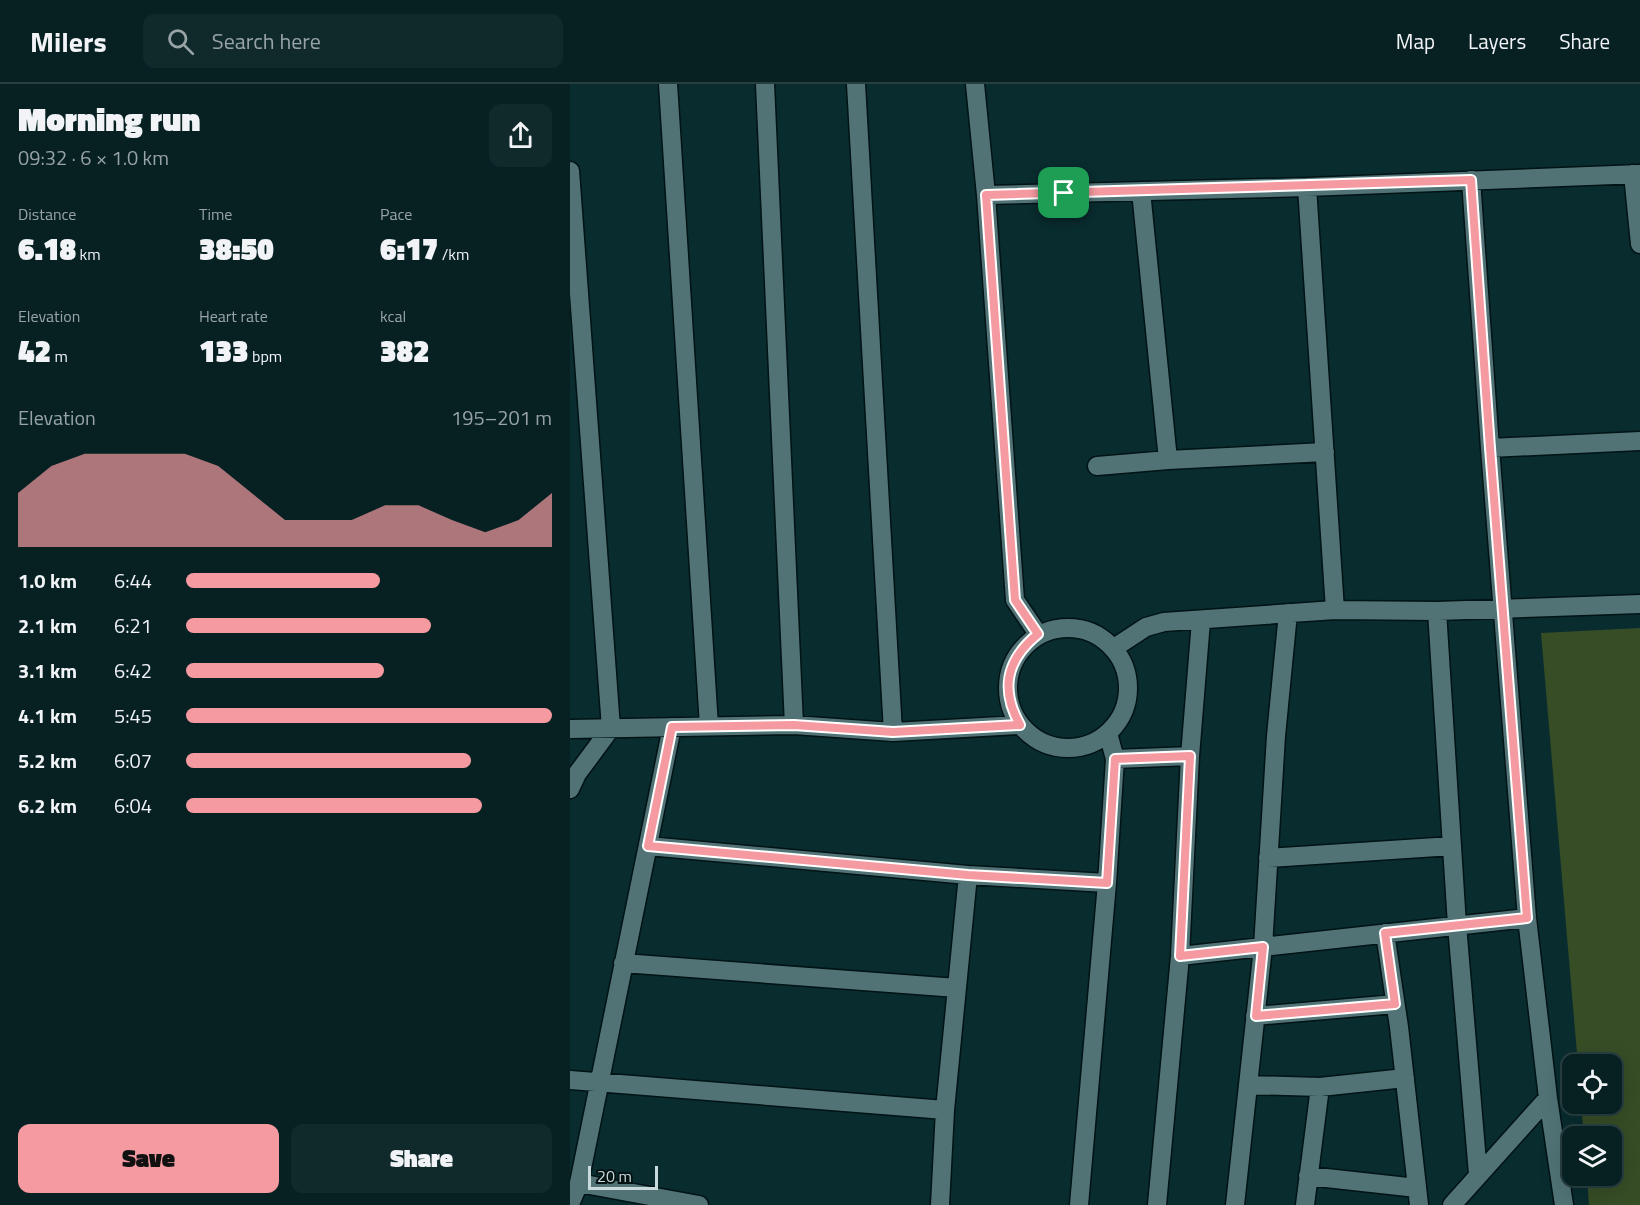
<!DOCTYPE html>
<meta charset="utf-8">
<style>
body{margin:0;font-family:"Titillium Web",sans-serif;background:#10292b;color:#f1f3f6;height:100vh;display:flex;flex-direction:column;font-size:22px;white-space:nowrap}
*{box-sizing:border-box;margin:0}
p{font-size:20px;color:#98a3a6}
.icon{flex:none;width:33px;height:33px;fill:none;stroke:currentColor;stroke-width:2;stroke-linecap:round;stroke-linejoin:round}
.map{position:relative;flex:1;overflow:hidden}
.sheet{display:flex;flex-direction:column;background:#072123;width:570px}
.sheet>*{flex:none}
.controls{position:absolute;left:992px;top:970px;display:grid;gap:12px}
.controls a{display:grid;place-items:center;width:60px;height:60px;border-radius:12px;background:#072123;box-shadow:0 6px 24px #0002,0 0 0 2px #283e41;font-size:30px}
.scale{position:absolute;left:18px;bottom:15px;width:70px;box-sizing:border-box;padding-left:6px;border:3px solid #c8dadc;border-top:0;font-size:16px;line-height:21px;white-space:nowrap;color:#c8dadc;-webkit-text-stroke:4px #051213;paint-order:stroke}
.pin{position:absolute;display:grid;place-items:center;width:51px;height:51px;color:#fff;margin:-26px;border-radius:12px;box-shadow:0 3px 9px #0006}
.round{display:grid;place-items:center;flex:none;width:63px;height:63px;border-radius:12px;background:#10292b}
.head{display:flex;align-items:center;justify-content:space-between;height:102px;padding:0 18px}
h1{font-size:33px;font-weight:800;line-height:45px}
.figures{display:grid;grid-template-columns:repeat(3,1fr);gap:9px;height:102px;padding:6px 18px}
.figures div{display:grid;align-content:center}
.figures b{font-size:30px;font-weight:800}
.figures small{font-size:16px;font-weight:400}
.figures p{font-size:16px}
.chart{height:168px;padding:12px 18px}
.chart p{display:flex;justify-content:space-between}
.chart svg{width:100%;height:108px;margin-top:6px;fill:#f49aa0;opacity:.7}
.button{display:flex;gap:12px;margin-top:auto;padding:12px 18px}
.button a{flex:1;height:69px;border-radius:12px;background:#f49aa0;color:#111;font-size:24px;font-weight:800;line-height:69px;text-align:center}
.button a+a{background:#10292b;color:#f1f3f6}
ul{padding:0 18px;list-style:none;font-size:20px}
li{display:grid;grid-template-columns:96px 72px 1fr;align-items:center;height:45px}
li i{height:15px;border-radius:8px;background:#f49aa0}
header{display:flex;align-items:center;gap:36px;box-sizing:border-box;height:84px;padding:0 30px;background:#072123;border-bottom:2px solid #283e41}
header strong{font-size:28px}
nav{display:flex;gap:33px;margin-inline-start:auto;font-size:21px}
.search{width:420px;height:54px;background:#10292b;display:flex;align-items:center;gap:15px;box-sizing:border-box;padding:0 21px;border-radius:12px;color:#98a3a6;font-size:22px}
main{display:flex;flex:1;min-height:0}
.map>svg:first-child{display:block}
</style>
<header>
<strong>Milers</strong>
<div class="search"><svg class="icon" aria-label="search" viewBox="0 0 24 24"><circle cx="10" cy="10" r="6"/><path d="M15 15l6 6"/></svg>Search here</div>
<nav><a>Map</a><a>Layers</a><a>Share</a></nav>
</header>
<main>
<section class="sheet">
<div class="head"><div><h1>Morning run</h1><p>09:32 · 6 × 1.0 km</p></div><a class="round"><svg class="icon" aria-label="share" viewBox="0 0 24 24"><path d="M12 15V3M7 8l5-5 5 5M5 13v7h14v-7"/></svg></a></div>
<div class="figures">
<div><p>Distance</p><b>6.18<small> km</small></b></div>
<div><p>Time</p><b>38:50</b></div>
<div><p>Pace</p><b>6:17<small> /km</small></b></div>
</div>
<div class="figures">
<div><p>Elevation</p><b>42<small> m</small></b></div>
<div><p>Heart rate</p><b>133<small> bpm</small></b></div>
<div><p>kcal</p><b>382</b></div>
</div>
<div class="chart"><p><span>Elevation</span>195–201 m</p>
<svg viewBox="0 0 160 44" preserveAspectRatio="none"><path d="M0 44V22L10 11L20 6L30 6L40 6L50 6L60 11L70 22L80 33L90 33L100 33L110 27L120 27L130 33L140 38L150 33L160 22V44z"/></svg>
</div>
<ul>
<li><b>1.0 km</b>6:44<i style="width:53%"></i></li>
<li><b>2.1 km</b>6:21<i style="width:67%"></i></li>
<li><b>3.1 km</b>6:42<i style="width:54%"></i></li>
<li><b>4.1 km</b>5:45<i style="width:100%"></i></li>
<li><b>5.2 km</b>6:07<i style="width:78%"></i></li>
<li><b>6.2 km</b>6:04<i style="width:81%"></i></li>
</ul>
<div class="button"><a>Save</a><a>Share</a></div>
</section>
<div class="map">
<svg width="1070" height="1121" viewBox="0 0 1070 1121">
<rect width="100%" height="100%" fill="#092c2f"/>
<path fill="#364d26" d="M1070 544V1121H1019L1017 1092H1041V1053H1014L1011 1020H1041V981H1008L971 549Z"/>
<g fill="none" stroke-linecap="round" stroke-linejoin="round">
<g stroke="#001315" stroke-width="21">
<path id="street" d="M98 0 139 642
M195 0 224 641
M286 0 323 648
M405 0 416 111 445 516 468 550
M0 87 41 644 7 690 0 705
M1063 90 1070 160
M901 96 920 364 957 834 978 1014 994 1121
M571 107 598 376
M416 111 737 103 1070 90
M920 364 1070 357
M527 382 598 376 755 368
M765 526 867 527 1070 520
M867 527 887 841 908 1090
M438 604a60 60 0 1 1 120 0a60 60 0 1 1-120 0Z
M544 564 576 543 594 538 765 526 737 103
M0 645 224 641 323 648 450 641
M545 675 620 672
M78 762 398 791
M698 774 882 762
M815 849 829 943 849 1121
M610 872 957 834
M53 879 387 904
M685 932 825 920
M0 996 375 1026
M678 1001 750 1003 835 994
M738 1092 847 1104
M9 1099 102 643
M0 1120 9 1099 129 1121
M370 1121 375 1026 398 791 537 799
M509 1121 537 799 545 675 538 649
M587 1121 610 872 620 672 631 537
M665 1121 693 863 706 652 718 529
M735 1121 750 1003
M882 1121 978 1014"/>
</g>
<use href="#street" stroke="#517376" stroke-width="18"/>
</g>
<g fill="none" stroke-linecap="round" stroke-linejoin="round">
<g stroke="#fff" stroke-width="12">
<path id="route" d="M901 96 920 364 957 834 815 849 825 920 686 932 693 863 610 872 620 672 545 675 537 799 398 791 78 762 102 643 224 641 323 648 450 641C430 605 436 576 468 550L445 516 416 111Z"/>
</g>
<use href="#route" stroke="#f49aa0" stroke-width="8"/>
</g>
</svg>
<div class="controls">
<a><svg class="icon" aria-label="locate" viewBox="0 0 24 24"><circle cx="12" cy="12" r="6"/><path d="M12 2v4M12 18v4M2 12h4M18 12h4"/></svg></a>
<a><svg class="icon" aria-label="layers" viewBox="0 0 24 24"><path d="M12 4l9 5-9 5-9-5zM3 14l9 5 9-5"/></svg></a>
</div>
<div class="scale">20 m</div>
<div class="pin" style="left:494px;top:109px;background:#1e9e55"><svg class="icon" aria-label="arrive" viewBox="0 0 24 24"><path d="M6 21V4h12l-3 4 3 4H6"/></svg></div>
</div>
</main>
